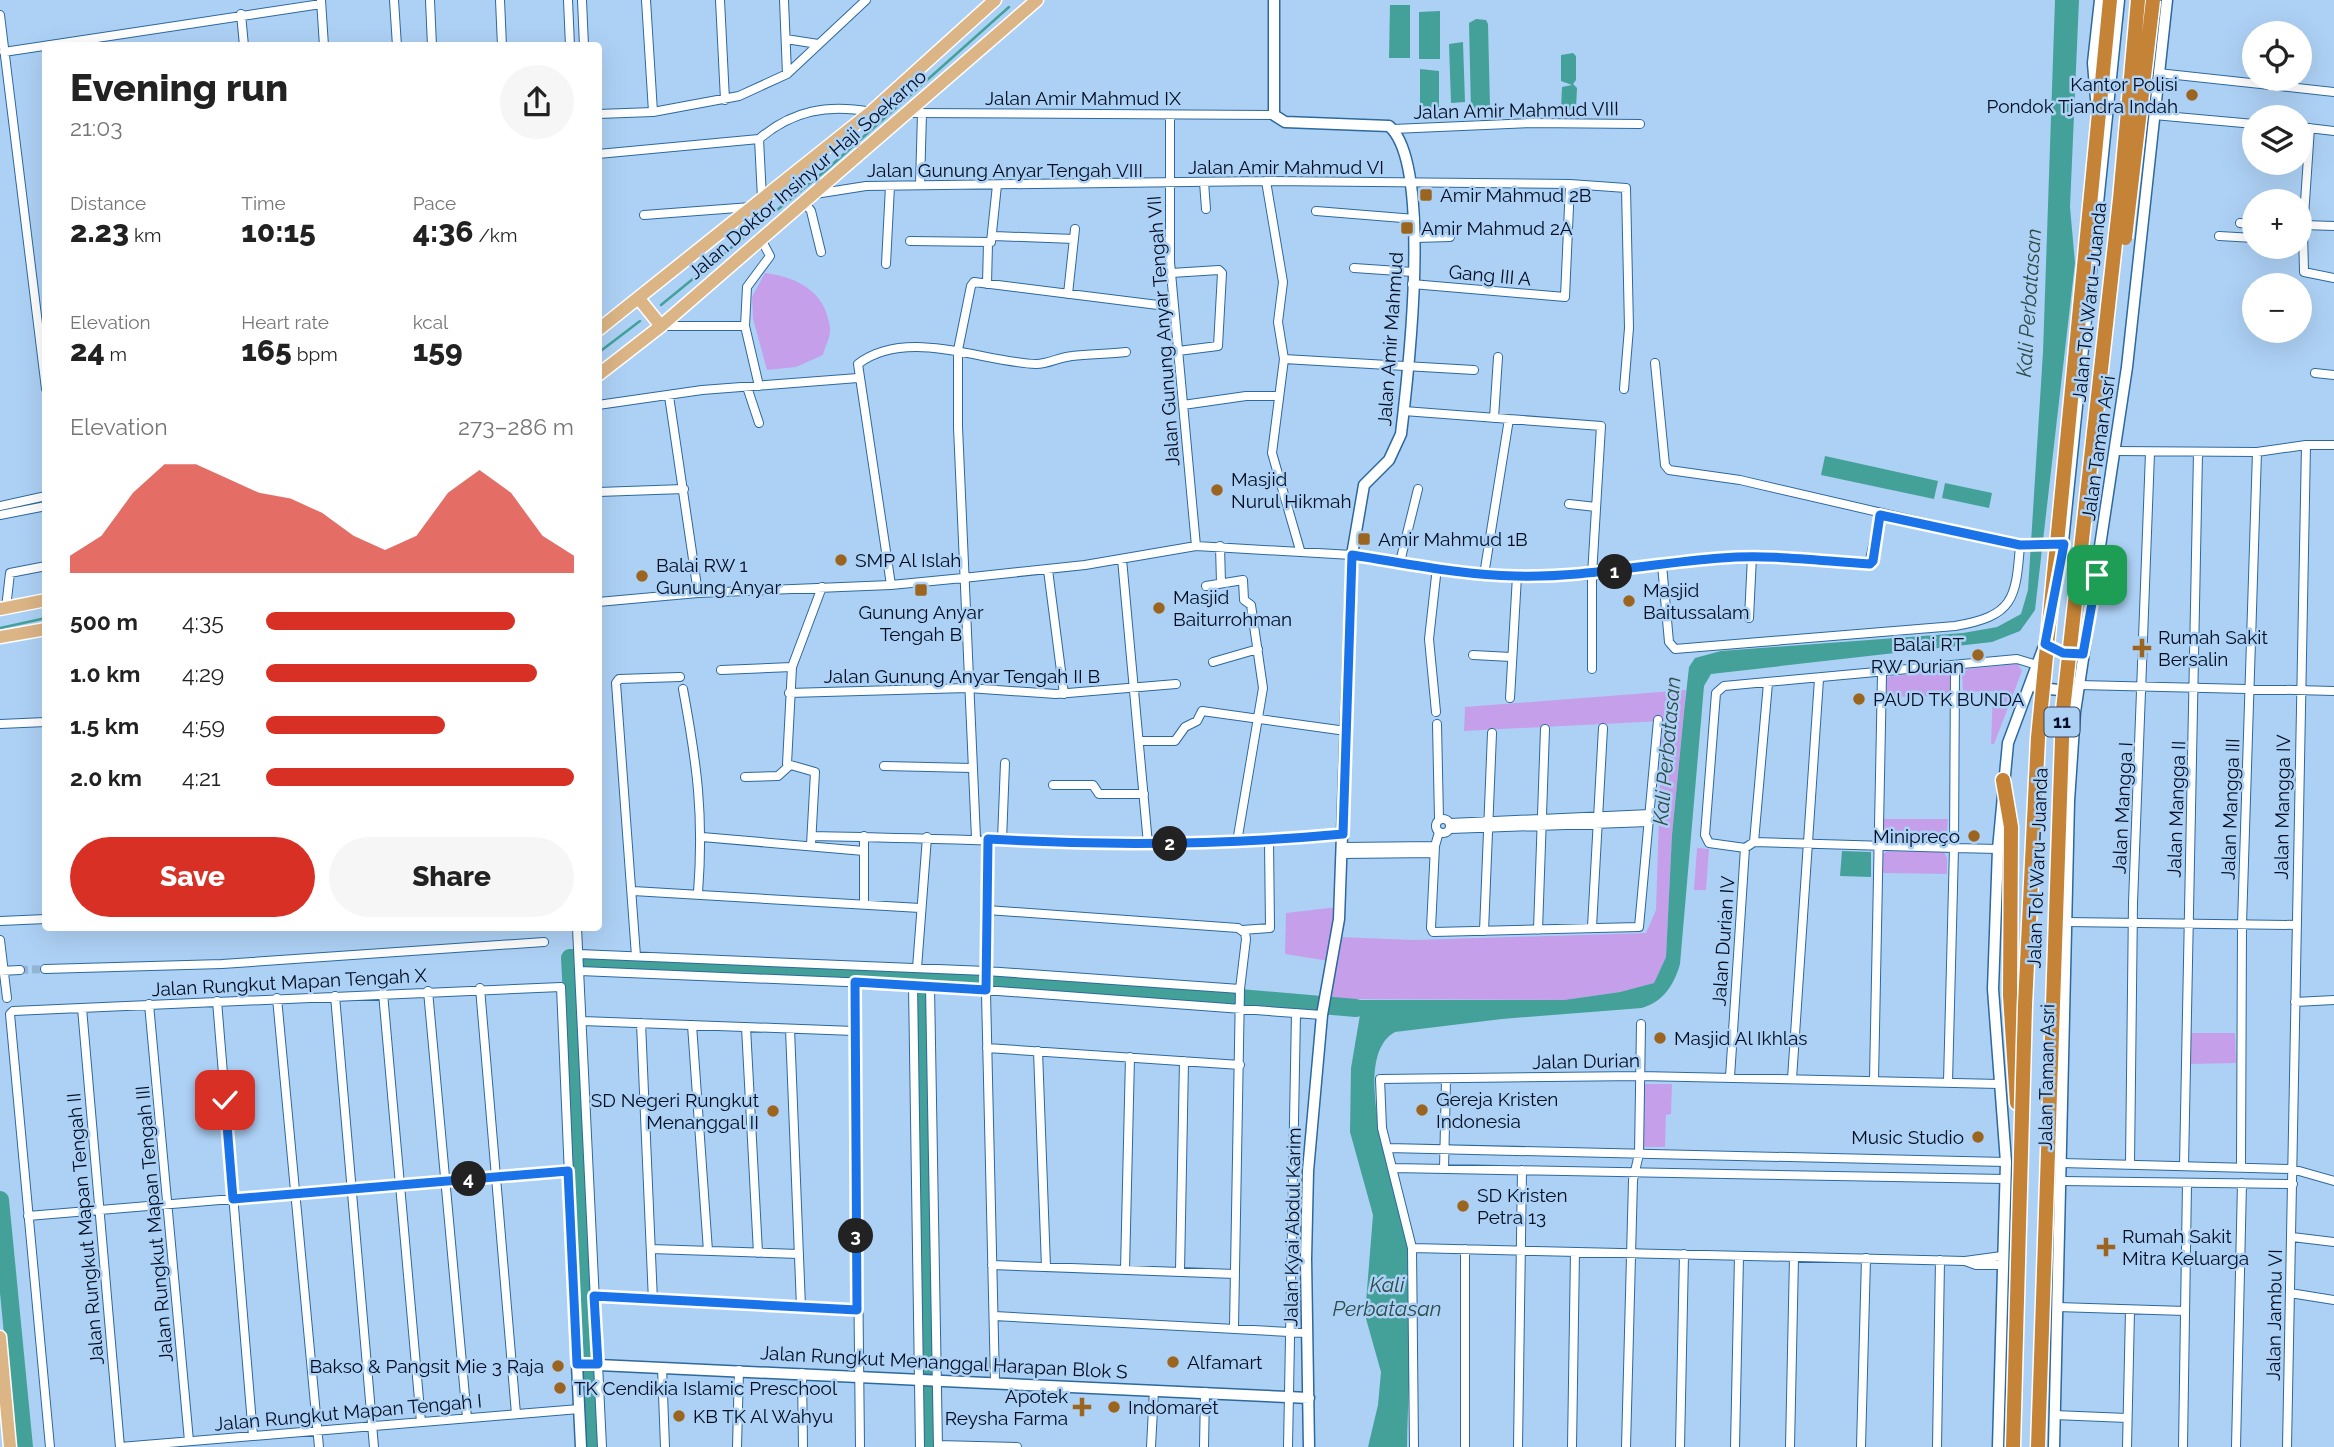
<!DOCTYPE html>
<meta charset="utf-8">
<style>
body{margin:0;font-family:Raleway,sans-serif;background:#f6f6f6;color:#222;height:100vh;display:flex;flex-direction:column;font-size:26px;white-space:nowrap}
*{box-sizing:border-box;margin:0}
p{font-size:23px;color:#767676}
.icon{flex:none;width:38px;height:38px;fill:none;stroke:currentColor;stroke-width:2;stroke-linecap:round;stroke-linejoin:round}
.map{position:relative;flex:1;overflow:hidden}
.panel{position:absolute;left:42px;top:42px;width:560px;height:889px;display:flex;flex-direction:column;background:#fff;border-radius:7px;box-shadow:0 7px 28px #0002}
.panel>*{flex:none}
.fabs{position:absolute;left:2242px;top:21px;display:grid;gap:14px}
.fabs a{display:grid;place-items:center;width:70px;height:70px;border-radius:50%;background:#fff;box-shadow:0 7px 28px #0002;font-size:35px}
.pin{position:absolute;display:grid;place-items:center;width:60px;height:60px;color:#fff;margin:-30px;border-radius:14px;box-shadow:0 4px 10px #0006}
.km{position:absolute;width:35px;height:35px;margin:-18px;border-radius:50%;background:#222;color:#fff;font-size:19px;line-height:35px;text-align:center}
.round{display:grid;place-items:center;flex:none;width:74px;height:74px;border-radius:37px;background:#f6f6f6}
.summary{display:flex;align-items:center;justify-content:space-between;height:119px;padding:0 28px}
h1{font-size:38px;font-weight:800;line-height:52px}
.figures{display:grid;grid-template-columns:repeat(3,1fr);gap:10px;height:119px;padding:7px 28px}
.figures div{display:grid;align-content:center}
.figures b{font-size:30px;font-weight:800}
.figures small{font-size:19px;font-weight:400}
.figures p{font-size:19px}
.chart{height:196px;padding:14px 28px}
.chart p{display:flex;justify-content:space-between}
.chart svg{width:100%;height:126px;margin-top:7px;fill:#d93025;opacity:.7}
.action{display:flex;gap:14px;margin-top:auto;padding:14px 28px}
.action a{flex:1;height:80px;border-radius:42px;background:#d93025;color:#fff;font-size:28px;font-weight:800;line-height:80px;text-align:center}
.action a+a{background:#f6f6f6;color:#222}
ul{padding:0 28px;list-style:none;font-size:23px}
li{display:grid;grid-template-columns:112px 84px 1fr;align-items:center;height:52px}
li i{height:18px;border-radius:9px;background:#d93025}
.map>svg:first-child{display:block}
</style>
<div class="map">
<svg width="2334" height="1447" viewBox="0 0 2334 1447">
<rect width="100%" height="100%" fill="#add1f5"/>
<path fill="#c69feb" d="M765 273C798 277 826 292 830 328 831 336 825 347 823 355L796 367 767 370 753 319 752 297Z
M2018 664 2022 671 1994 744H1991L1993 691 1963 692 1962 673 1968 669Z
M1950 670V696L1887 697 1886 677Z
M1686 690 1672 835 1666 957 1654 983 1620 992 1564 1000 1328 999 1340 937 1414 940 1646 933 1656 910 1662 721 1464 731 1465 707Z
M1883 819H1948L1946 843H1886L1883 838Z
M1697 848 1709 849 1706 890H1694Z
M1887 851 1944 852 1947 858V874L1883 873V854Z
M1338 907 1329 961 1285 954 1286 913Z
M2190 1033H2235L2236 1063 2190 1064Z
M1645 1084H1672L1671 1114 1666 1115 1665 1147H1643Z"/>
<path fill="#44a199" d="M2055 0H2079L2070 207 2075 263 2035 610 2020 631 1992 642 1711 674 1704 686 1680 964C1674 985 1664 1001 1642 1008L1502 1019 1395 1032C1344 1060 1403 1205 1408 1250 1415 1314 1408 1382 1407 1447H1368L1378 1405 1381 1372 1365 1315 1373 1215 1350 1132 1351 1068 1361 1009 1334 1007V1000H1564L1620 992 1654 983 1666 957 1672 835 1684 712 1689 667 1695 658 1721 651 1963 633 1997 627 2021 614 2028 590 2043 352Z
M1390 5H1410V58H1389Z
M1440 11V59H1419V12Z
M1476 19 1486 20 1488 24 1490 107 1488 110 1471 111 1469 23Z
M1463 42 1465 102 1451 103 1449 44Z
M1573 53 1576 56V80L1573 84 1577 88 1576 108 1564 111 1561 109 1562 87 1572 85 1561 81V55Z
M1420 69 1439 71V109L1420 108Z
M1825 456 1938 481 1934 499 1821 475Z
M1945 483 1992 493 1989 508 1942 498Z
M1842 851 1871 852V877L1840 876Z"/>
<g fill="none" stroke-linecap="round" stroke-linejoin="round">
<path stroke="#44a199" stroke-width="2.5" d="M661 305 825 171 1009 7
M598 353 640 321
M0 628 46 618"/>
<path stroke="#44a199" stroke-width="18" d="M922 976 929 1447
M0 1200 24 1447
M595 1447 570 958 1089 985 1356 1008"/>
<path stroke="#93b4d5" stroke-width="8" stroke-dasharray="8 4" stroke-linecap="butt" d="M20 970 45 969"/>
<g stroke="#2c699e" stroke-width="10">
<path id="street" d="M321 0 324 46
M394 0 397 46
M430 0 432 46
M500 0 502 46
M568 0 570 46
M582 0 584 46
M646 0 653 112
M720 0 725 100
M784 0 787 74
M241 14 244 46
M0 15 46 389
M786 39 818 44
M4 52 321 4
M2158 73 2334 92
M909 113 1274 115
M598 114 653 112 739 96 787 74 866 0
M1170 115V262L1196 546
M2154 115 2254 124
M2300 127 2334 131
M2310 128 2303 231 2304 272 2334 278
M1393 129 1530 123 1640 124
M759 139 762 198
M598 154 759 139C793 110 828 104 871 112
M1266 181 1283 282 1278 322 1284 359 1272 453 1300 550
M1204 182 1206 209
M920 185 922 113
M815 194 866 186 1266 181 1570 184 1626 188 1629 328 1624 389
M803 200 811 211 821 252
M1316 211 1415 219
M644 215 751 207
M2240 223 2254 225
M2303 225 2334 226
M994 236 1074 239
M2219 236 2254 238
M1415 238 1450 237
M910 241 991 242 997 185
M886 264 890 186
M1354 268 1413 272
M1171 273 1219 270 1222 273 1218 346 1178 351
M987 284 988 243
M1412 284 1565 297 1570 184
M1068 294 1075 229
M661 326H745
M1284 359 1474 370
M1655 363 1665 465 1669 470 1740 480 2020 545 2059 544
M2315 373 2334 375
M759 386 745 326 747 287 770 256 760 237
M747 387 759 423
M669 396 698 593
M598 405 702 390 858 378
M1183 405 1246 396H1278
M1404 411 1601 426 1592 575V669
M1494 418 1498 357
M2116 451 2257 452 2306 445H2334
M598 492 684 489
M1569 504 1596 507
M0 506 46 496
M0 515 46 506
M1220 546 1221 583
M1122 559 1148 844
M1400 562 1418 489
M1662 565 1669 642 1675 649 1955 626C2013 616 2016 600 2020 545
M1048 570 1064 694
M1484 575 1509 419
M891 585 858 364C907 327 982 362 1036 364 1048 364 1060 357 1072 356 1090 354 1108 354 1126 352
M1206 586 1243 580 1244 600 1251 605 1263 688 1237 842
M598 602 698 593 891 585 963 578 1085 565 1196 546 1352 555 1493 576 1592 575 1692 561 1752 556 1869 564 1880 515
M6 608 10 573 46 566
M1749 618 1752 556
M1473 655 1511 657
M1213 662 1258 649
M1955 666 1954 848 1998 849
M721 670 792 667
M2079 685 2334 691
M683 689C697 764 704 815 698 893
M789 693 968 688 1056 694 1176 684
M1510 698 1517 576
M1436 712 1429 639 1437 567
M0 724 46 722
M1437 724 1439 819
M1140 741H1175L1185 727 1197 721 1202 711 1346 731
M884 766 972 768
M745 777 778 776 789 766
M1053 785H1093L1099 794H1144
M1436 826a7 7 0 1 1 14 0a7 7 0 1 1-14 0Z
M1450 823 1650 814
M1450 829 1649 822
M1439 832 1435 846 1431 928 1433 932 1639 927 1658 720
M812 836C989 839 1166 850 1343 834
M864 836V904
M702 837 864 851
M976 838 958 427V350L971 286 974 282 1174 307
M988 839 986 993 995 1382
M1002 840 1005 763
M1754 842 1768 683
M811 845 815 772 787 764 792 667 822 587
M1343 847 1435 846
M1342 854 1434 853
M633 891 920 908
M0 921 46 919
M2066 922 2297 925
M1592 927 1603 728
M577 928 602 1447
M1242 930 1270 928 1269 841
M1538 930 1545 729
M1484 931 1492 733
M0 940 7 998
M579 954 986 971 1240 989 1246 939 1245 933 1238 928 987 910
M636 956 616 683 619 679 680 677
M917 968 927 837
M45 969 222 964 544 942
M0 971 20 970
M580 971 917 985 1322 1015
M855 982 860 1447
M913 985 920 1447
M930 986 938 1447
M480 988 516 1414
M428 991 467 1418
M383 993 421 1422
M335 996 374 1447
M277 998 319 1447
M217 1001 253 1436
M2295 1002 2334 1000
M149 1004 189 1441
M82 1008 120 1447
M582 1021 854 1031
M641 1023 653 1301
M692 1025 708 1251
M746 1027 758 1253
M790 1029 801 1307
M987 1048 1240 1065
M1038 1051 1046 1267
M1730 1077 1745 848
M1792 1079 1819 679
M1874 1080 1882 674
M1948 1082 1954 848 1754 842 1745 848 1709 843 1705 835 1716 693 1724 686 2017 659 2037 665
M1388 1148 2006 1162
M2062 1163 2292 1169 2334 1181
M2130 1164 2133 903 2150 453
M2184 1166 2198 453
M2241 1167 2242 924 2257 452
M1393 1168 2005 1179
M1444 1169 1446 1080
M2061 1181 2293 1184
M28 1216 568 1171
M2292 1237 2334 1242
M1412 1248 1965 1261 2002 1256
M651 1249 799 1254
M1965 1261 1976 1265H2002
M992 1265 1235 1274
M1125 1270 1130 1057
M1180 1271 1184 1061
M2290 1293 2334 1300
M594 1296 857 1309
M2057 1307 2185 1311
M994 1316 1308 1333
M1234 1327 1240 989
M662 1367 665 1447
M802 1373 803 1447
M2054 1415 2127 1418
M938 1445 1017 1447
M50 1447 10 1014 13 1011 561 987 577 1364
M120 1447 579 1409
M737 1447 739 1370
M1151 1447 1154 1390
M1204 1447 1205 1392
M1288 1447 1296 1013
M1414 1447 1412 1248 1382 1128 1380 1079 1640 1076 1999 1084
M1465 1447V1249
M1518 1447 1522 1170
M1572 1447 1575 1252
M1626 1447 1633 1180 1639 1154 1641 1024
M1680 1447 1684 1254
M1735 1447 1739 1256
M1790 1447 1794 1257
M1861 1447 1866 1258
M1937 1447 1940 1260
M2127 1447 2130 1310
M2183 1447 2187 1183
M2236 1447 2242 1183
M2287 1447 2306 445"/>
</g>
<g stroke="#2c699e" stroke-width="13">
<path id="secondary" d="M1274 0V115L1285 122 1389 126C1433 164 1408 376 1401 434L1389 460 1364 485 1352 555 1339 919 1322 1015 1308 1171 1306 1259 1309 1447
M2096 99 2093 63 2100 0
M2061 561 2119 0
M2037 688 2072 691
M581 1447 577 1364 1309 1398
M1998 1447 2006 1162 1993 989 1998 849 2008 743 2043 649
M2054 1447 2069 801 2075 712 2127 367 2167 0"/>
</g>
<g stroke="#fff" stroke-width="15">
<path id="primary" d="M640 300 661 326
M598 330 871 112 995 0
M598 375 661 326 1037 0
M0 609 46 600
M0 637 46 629
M0 1337 10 1447"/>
</g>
<g stroke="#fff" stroke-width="17">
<path id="highway" d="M2003 780 2011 827 2010 995 2017 1103"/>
</g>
<use href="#street" stroke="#fff" stroke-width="8"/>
<use href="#secondary" stroke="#fff" stroke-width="10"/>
<use href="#primary" stroke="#dcb586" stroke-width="12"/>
<use href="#highway" stroke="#c48336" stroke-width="14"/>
<g stroke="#fff" stroke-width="17" stroke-linecap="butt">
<path id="highway-bridge" d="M2125 238 2153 0
M2013 1447 2025 1005 2038 738 2110 0
M2038 1447 2063 710 2120 199 2138 0"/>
</g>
<use href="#highway-bridge" stroke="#c48336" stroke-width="14"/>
</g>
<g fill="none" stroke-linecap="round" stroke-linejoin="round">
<g stroke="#fff" stroke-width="14">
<path id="route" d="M225 1100 233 1199 568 1171 577 1364H598L594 1296 857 1310 855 982 986 990 988 839C1106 846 1224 845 1343 834L1352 555C1405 563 1460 575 1515 576 1585 578 1652 563 1721 558 1771 554 1820 561 1870 564L1873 561 1880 515 2020 545 2064 544 2045 644 2063 653 2083 654 2097 575"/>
</g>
<use href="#route" stroke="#1a73e8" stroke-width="9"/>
</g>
<g fill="#9c651f" stroke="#add1f5" stroke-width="2.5">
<circle cx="2192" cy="95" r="7"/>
<rect x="1419" y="188" width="14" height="14" rx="3.5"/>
<rect x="1400" y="221" width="14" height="14" rx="3.5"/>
<circle cx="1217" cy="490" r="7"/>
<rect x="1357" y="532" width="14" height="14" rx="3.5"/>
<circle cx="841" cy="560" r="7"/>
<circle cx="642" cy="576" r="7"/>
<rect x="914" y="583" width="14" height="14" rx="3.5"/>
<circle cx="1629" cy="601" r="7"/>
<circle cx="1159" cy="608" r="7"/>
<path d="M2138.5 637.5h7v7h7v7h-7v7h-7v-7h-7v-7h7z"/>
<circle cx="1978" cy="655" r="7"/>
<circle cx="1859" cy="699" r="7"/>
<circle cx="1974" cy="836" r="7"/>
<circle cx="1660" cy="1038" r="7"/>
<circle cx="1422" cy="1110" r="7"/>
<circle cx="773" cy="1111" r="7"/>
<circle cx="1978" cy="1137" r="7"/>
<circle cx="1463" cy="1206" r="7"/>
<path d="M2102.5 1236.5h7v7h7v7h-7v7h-7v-7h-7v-7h7z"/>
<circle cx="1173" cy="1362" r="7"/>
<circle cx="558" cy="1366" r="7"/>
<circle cx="560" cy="1388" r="7"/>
<path d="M1078.5 1396.5h7v7h7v7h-7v7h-7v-7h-7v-7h7z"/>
<circle cx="1114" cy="1407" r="7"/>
<circle cx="679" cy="1416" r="7"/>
</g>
<g text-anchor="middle" stroke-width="5" stroke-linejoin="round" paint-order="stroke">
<rect fill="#add1f5" stroke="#344861" stroke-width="2" x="2044.5" y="707.5" width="35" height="29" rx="5"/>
<g font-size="18" font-weight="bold" fill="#000d22">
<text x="2062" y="728">11</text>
</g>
<g font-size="19" fill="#000d22" stroke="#add1f5" text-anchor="start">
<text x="2178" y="91" text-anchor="end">Kantor Polisi<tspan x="2178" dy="22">Pondok Tjandra Indah</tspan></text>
<text x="1440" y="202">Amir Mahmud 2B</text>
<text x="1421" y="235">Amir Mahmud 2A</text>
<text x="1231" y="486">Masjid<tspan x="1231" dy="22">Nurul Hikmah</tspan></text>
<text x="1378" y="546">Amir Mahmud 1B</text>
<text x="855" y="567">SMP Al Islah</text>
<text x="656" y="572">Balai RW 1<tspan x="656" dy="22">Gunung Anyar</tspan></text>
<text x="1643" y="597">Masjid<tspan x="1643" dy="22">Baitussalam</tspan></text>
<text x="1173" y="604">Masjid<tspan x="1173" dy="22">Baiturrohman</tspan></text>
<text x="921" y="619" text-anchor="middle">Gunung Anyar<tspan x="921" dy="22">Tengah B</tspan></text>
<text x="2158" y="644">Rumah Sakit<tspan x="2158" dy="22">Bersalin</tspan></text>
<text x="1964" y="651" text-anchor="end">Balai RT<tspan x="1964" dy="22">RW Durian</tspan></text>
<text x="1873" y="706">PAUD TK BUNDA</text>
<text x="1960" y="843" text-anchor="end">Minipreço</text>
<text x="1674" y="1045">Masjid Al Ikhlas</text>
<text x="1436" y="1106">Gereja Kristen<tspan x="1436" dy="22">Indonesia</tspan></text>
<text x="759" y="1107" text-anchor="end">SD Negeri Rungkut<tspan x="759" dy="22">Menanggal II</tspan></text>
<text x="1964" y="1144" text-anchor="end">Music Studio</text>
<text x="1477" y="1202">SD Kristen<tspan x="1477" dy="22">Petra 13</tspan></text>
<text x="2122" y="1243">Rumah Sakit<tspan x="2122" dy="22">Mitra Keluarga</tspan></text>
<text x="1187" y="1369">Alfamart</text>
<text x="544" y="1373" text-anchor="end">Bakso &amp; Pangsit Mie 3 Raja</text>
<text x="574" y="1395">TK Cendikia Islamic Preschool</text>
<text x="1068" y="1403" text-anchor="end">Apotek<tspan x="1068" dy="22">Reysha Farma</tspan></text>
<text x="1128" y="1414">Indomaret</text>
<text x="693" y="1423">KB TK Al Wahyu</text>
</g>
<g font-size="19" fill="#000d22" stroke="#add1f5">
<text x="1083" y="105">Jalan Amir Mahmud IX</text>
<text transform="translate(1516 110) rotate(-1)" y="7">Jalan Amir Mahmud VIII</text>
<text x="1286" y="174">Jalan Amir Mahmud VI</text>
<text x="1005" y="177">Jalan Gunung Anyar Tengah VIII</text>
<text transform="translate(807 174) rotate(-41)" y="7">Jalan Doktor Insinyur Haji Soekarno</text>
<text transform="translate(1490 275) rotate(5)" y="7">Gang III A</text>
<text transform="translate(2089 302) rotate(-84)" y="7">Jalan Tol Waru–Juanda</text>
<text transform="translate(1163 331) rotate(-94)" y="7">Jalan Gunung Anyar Tengah VII</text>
<text transform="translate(1390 339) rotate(-86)" y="7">Jalan Amir Mahmud</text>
<text transform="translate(2098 448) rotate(-82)" y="7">Jalan Taman Asri</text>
<text x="962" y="683">Jalan Gunung Anyar Tengah II B</text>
<text transform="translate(2282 807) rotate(-89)" y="7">Jalan Mangga IV</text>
<text transform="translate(2122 808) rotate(-87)" y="7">Jalan Mangga I</text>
<text transform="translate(2176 809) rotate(-88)" y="7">Jalan Mangga II</text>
<text transform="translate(2230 809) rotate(-88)" y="7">Jalan Mangga III</text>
<text transform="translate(2037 868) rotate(-88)" y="7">Jalan Tol Waru–Juanda</text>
<text transform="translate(1723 941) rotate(-86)" y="7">Jalan Durian IV</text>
<text transform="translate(289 982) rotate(-3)" y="7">Jalan Rungkut Mapan Tengah X</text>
<text transform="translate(1586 1061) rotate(-1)" y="7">Jalan Durian</text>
<text transform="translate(2046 1077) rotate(-89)" y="7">Jalan Taman Asri</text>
<text transform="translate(154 1224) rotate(-95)" y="7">Jalan Rungkut Mapan Tengah III</text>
<text transform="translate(1292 1227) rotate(-89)" y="7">Jalan Kyai Abdul Karim</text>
<text transform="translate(85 1229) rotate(-95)" y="7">Jalan Rungkut Mapan Tengah II</text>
<text transform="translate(2274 1315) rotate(-89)" y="7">Jalan Jambu VI</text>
<text transform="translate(944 1362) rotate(3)" y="7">Jalan Rungkut Menanggal Harapan Blok S</text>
<text transform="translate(348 1412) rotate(-5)" y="7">Jalan Rungkut Mapan Tengah I</text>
</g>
<g font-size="21" font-style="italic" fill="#2e4b48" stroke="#add1f5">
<text transform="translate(2029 303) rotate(-86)" y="7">Kali Perbatasan</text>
<text transform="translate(1667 751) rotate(-85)" y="7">Kali Perbatasan</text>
<text x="1387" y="1292">Kali<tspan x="1387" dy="24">Perbatasan</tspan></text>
</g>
</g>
</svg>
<div class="fabs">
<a><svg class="icon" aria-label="locate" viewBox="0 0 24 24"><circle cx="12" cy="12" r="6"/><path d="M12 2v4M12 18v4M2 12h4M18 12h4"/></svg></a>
<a><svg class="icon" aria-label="layers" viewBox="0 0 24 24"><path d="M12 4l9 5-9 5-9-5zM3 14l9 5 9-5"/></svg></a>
<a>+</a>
<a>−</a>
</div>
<div class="pin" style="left:2097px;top:575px;background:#1e9e55"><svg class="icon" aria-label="arrive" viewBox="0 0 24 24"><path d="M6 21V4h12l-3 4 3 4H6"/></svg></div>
<div class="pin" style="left:225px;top:1100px;background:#d93025"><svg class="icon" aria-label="check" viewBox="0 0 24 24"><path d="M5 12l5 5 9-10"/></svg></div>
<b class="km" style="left:1615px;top:572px">1</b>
<b class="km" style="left:1170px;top:844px">2</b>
<b class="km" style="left:856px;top:1236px">3</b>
<b class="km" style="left:469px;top:1179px">4</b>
<section class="panel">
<div class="summary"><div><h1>Evening run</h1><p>21:03</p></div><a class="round"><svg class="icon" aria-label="share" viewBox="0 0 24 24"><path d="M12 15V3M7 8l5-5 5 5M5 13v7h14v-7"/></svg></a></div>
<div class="figures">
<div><p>Distance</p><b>2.23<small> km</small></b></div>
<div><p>Time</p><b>10:15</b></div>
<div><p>Pace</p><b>4:36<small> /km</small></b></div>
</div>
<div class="figures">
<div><p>Elevation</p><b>24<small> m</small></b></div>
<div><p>Heart rate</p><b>165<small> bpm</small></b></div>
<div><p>kcal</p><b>159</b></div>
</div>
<div class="chart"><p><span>Elevation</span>273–286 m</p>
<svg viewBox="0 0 160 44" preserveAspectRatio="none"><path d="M0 44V38L10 31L20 16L30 6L40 6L50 11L60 16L70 18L80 23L90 31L100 36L110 31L120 16L130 8L140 16L150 31L160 38V44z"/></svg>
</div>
<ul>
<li><b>500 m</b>4:35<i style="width:81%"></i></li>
<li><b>1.0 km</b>4:29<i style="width:88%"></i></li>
<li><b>1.5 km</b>4:59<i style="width:58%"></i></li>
<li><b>2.0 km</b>4:21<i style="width:100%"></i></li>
</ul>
<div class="action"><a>Save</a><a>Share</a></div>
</section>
</div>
